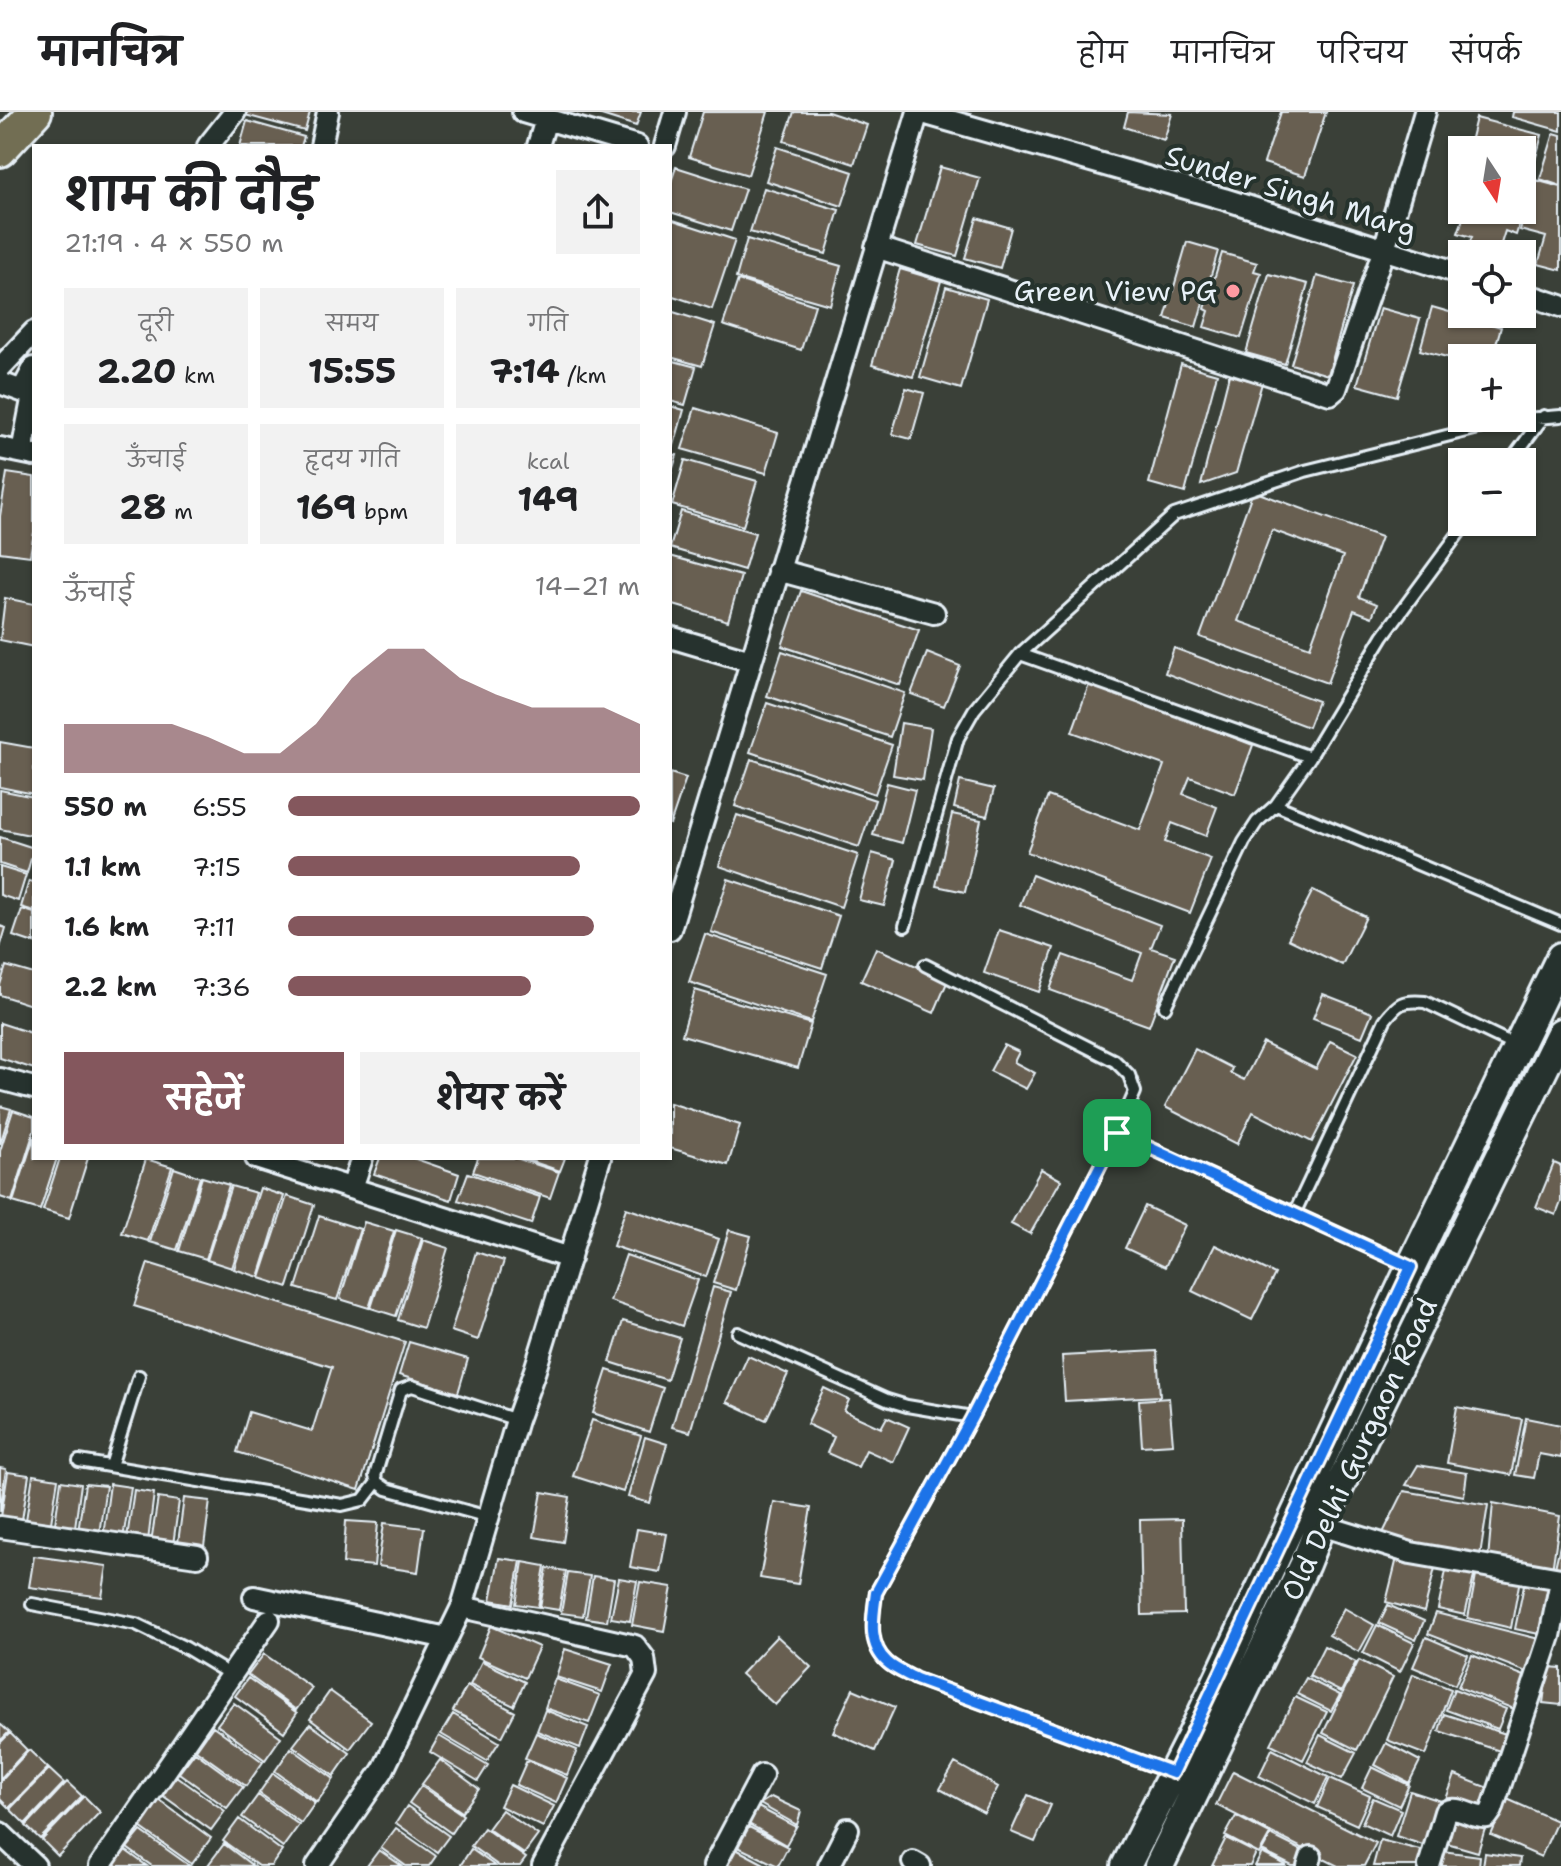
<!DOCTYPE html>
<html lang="hi">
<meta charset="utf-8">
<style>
body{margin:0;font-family:"Shantell Sans","Playpen Sans Deva",sans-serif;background:#f2f2f2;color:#202124;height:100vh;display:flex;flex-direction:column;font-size:30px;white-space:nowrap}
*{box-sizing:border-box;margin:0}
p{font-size:26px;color:#757577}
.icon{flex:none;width:44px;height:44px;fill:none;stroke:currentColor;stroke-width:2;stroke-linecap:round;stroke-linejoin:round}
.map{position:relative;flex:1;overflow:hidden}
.details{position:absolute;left:32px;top:32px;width:640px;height:1016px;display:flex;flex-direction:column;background:#fff;border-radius:0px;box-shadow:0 2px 6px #0004}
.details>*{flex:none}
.needle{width:52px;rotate:168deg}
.buttons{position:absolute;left:1448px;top:24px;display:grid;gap:16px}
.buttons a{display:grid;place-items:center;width:88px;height:88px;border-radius:0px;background:#fff;box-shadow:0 2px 6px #0004;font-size:40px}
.pin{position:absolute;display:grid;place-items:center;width:68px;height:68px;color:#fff;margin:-34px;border-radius:16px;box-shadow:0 4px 12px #0006}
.round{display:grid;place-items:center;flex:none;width:84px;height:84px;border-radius:0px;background:#f2f2f2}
.overview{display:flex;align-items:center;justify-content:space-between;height:136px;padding:0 32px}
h1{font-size:44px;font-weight:700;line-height:60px}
.stats{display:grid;grid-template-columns:repeat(3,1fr);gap:12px;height:136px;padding:8px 32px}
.stats div{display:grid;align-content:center;border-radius:0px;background:#f2f2f2;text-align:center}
.stats b{font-size:34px;font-weight:700}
.stats small{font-size:22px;font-weight:400}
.stats p{font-size:22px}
.chart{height:224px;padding:16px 32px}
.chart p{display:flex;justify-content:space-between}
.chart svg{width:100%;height:144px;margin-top:8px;fill:#84575d;opacity:.7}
.action{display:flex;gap:16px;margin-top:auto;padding:16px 32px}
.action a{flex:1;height:92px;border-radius:0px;background:#84575d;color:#fff;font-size:32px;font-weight:700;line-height:92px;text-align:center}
.action a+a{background:#f2f2f2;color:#202124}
ul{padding:0 32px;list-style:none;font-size:26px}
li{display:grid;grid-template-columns:128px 96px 1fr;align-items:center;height:60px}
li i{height:20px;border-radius:10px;background:#84575d}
header{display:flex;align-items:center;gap:48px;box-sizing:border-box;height:112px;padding:0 40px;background:#fff;border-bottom:2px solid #e0e0e0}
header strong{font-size:38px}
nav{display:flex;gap:44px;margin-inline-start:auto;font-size:28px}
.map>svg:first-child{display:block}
</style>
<header>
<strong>मानचित्र</strong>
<nav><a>होम</a><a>मानचित्र</a><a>परिचय</a><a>संपर्क</a></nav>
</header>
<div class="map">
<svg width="1561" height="1754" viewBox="0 0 1561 1754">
<rect width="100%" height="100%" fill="#3a4038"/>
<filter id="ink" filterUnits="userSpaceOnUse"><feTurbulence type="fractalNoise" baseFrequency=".0125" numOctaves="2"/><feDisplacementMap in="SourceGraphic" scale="16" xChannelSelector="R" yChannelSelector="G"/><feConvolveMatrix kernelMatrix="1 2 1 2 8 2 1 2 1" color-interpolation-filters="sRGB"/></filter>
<g filter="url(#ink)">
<path fill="#675e51" stroke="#e8f1f8" stroke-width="2" fill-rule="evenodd" d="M246 0H310L305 19 245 3Z
M592 0H641L636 14Z
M703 0H768L748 63 689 45Z
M794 0H828L867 13 854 52 784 29Z
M1128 0 1172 2 1164 28 1124 15Z
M1281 0H1326L1305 64 1264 51Z
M1513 0H1561V19L1512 5Z
M1476 6 1542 23 1527 78 1522 77V38H1468Z
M247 9 304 25 301 34H240Z
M1554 21 1561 23V74L1540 67Z
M777 35 853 60 842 94 766 69Z
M676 55 745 77 731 119 670 100V73Z
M940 55 980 66 957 144 917 133Z
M1535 68 1561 75V158L1538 152 1546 125 1520 118Z
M764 76 839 98 826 142 750 120Z
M1466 98H1520L1518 105 1521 107 1516 123 1505 119 1499 138 1484 133 1483 137 1469 132 1472 125 1458 121Z
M977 106 1011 116 1000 156 965 146Z
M670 107 735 128 712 197 670 183Z
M747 127 841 154 830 193 736 166Z
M1187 130 1218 139 1196 215 1165 206Z
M1222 141 1257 151 1254 159 1261 161 1241 226 1204 215 1209 199 1205 197Z
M900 157 941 169 913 265 872 253Z
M1269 162 1308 172 1285 252 1246 241Z
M1317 164 1353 174 1328 263 1291 252Z
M738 168 815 193 801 238 723 213Z
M946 175 987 187 961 277 920 265Z
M1432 195 1501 215 1492 246H1462V249L1420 238Z
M1380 196 1420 207 1397 284 1357 273Z
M670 199 715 213 702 254 670 245Z
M670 248 696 255 685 293 670 289Z
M1462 250V278L1455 276Z
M1181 252 1217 262 1185 381 1149 371Z
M1229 263 1262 271 1236 361 1201 373Z
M906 276 924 281 911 327 892 322Z
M670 294 684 298 673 337 670 336Z
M695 296 778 321 766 361 682 337Z
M670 342 677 343 670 366Z
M685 348 757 369 743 414 672 393Z
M7 361 34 365V420L30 444 0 440V404Z
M1253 379 1381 425 1359 485 1377 492 1372 505 1354 498 1327 571 1200 525ZM1272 418 1343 444 1310 535 1238 509Z
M681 399 755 421 744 458 670 436Z
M670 444 741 464 728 509 670 492Z
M801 479 919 518 900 573 782 534Z
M5 486 34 492V535L0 528Z
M1174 536 1318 589 1308 615 1165 561Z
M782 539 905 581 890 625 767 584Z
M927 541 960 554 944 594 911 582Z
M1090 570 1253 633 1235 682 1190 665 1183 682 1217 695 1206 724 1172 711 1165 730 1211 747 1190 801 1027 740 1048 684 1140 718 1164 653 1072 620Z
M767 591 892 633 875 682 750 640Z
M901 611 931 616 923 668 893 663Z
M0 630 34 636V682L0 675Z
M751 647 875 688 859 735 735 694Z
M670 661 686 666 670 713Z
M960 669 994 677 987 704 954 696Z
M887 671 915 678 902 731 873 723Z
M0 678 34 685V706L30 723 0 717Z
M952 702 981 708 965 780 936 774Z
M737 703 858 743 841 795 719 754Z
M0 725 34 736 27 761 0 752Z
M872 741 896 748 884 794 859 788Z
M0 755 26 763 18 789 0 783Z
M1032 763 1160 813 1151 836 1175 844 1149 914 1050 878 1063 843 1132 868 1142 841 1020 793Z
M728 767 839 804 822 856 711 820Z
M29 769 34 770V799L21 795Z
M1313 778 1366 805 1342 853 1288 827Z
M22 797 34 801V831L13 824Z
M0 814 6 816 0 836Z
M999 818 1054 836 1039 880 984 861Z
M705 822 827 862 811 910 689 870Z
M876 836 948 868 934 901 861 869Z
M6 854 34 862V894L0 883V873Z
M695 878 811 912 798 956 682 923Z
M1323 882 1372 901 1362 925 1313 906Z
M0 911 34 922V957L0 946Z
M1330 929 1357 942 1312 1030 1253 1000 1237 1032 1165 995 1195 937 1232 956 1230 961 1244 968 1263 931 1316 957Z
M1004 933 1019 940 1014 950 1035 961 1026 977 990 959Z
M670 991 740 1013 728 1053 670 1036Z
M0 994 11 997 0 1032Z
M13 998 34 1005V1019L12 1089 0 1085V1039Z
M34 1025V1046H57L40 1098 13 1090Z
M60 1046H88L69 1106 43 1098Z
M380 1046H413L459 1062 451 1088 374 1062Z
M478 1046H516L559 1060 550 1086 473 1060Z
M522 1046H565L560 1059Z
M146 1047 172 1055 148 1129 122 1121Z
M1554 1051 1561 1054V1090L1556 1103 1536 1095Z
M174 1056 200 1065 177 1138 150 1130Z
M1041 1057 1061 1068 1030 1122 1011 1112Z
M468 1061 540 1085 531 1112 458 1088Z
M202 1065 229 1073 206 1147 179 1139Z
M231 1074 256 1081 232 1156 207 1148Z
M260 1076 284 1084 259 1165 234 1157Z
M287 1084 314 1093 288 1175 260 1166Z
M1145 1094 1185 1113 1165 1155 1125 1136Z
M626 1096 719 1127 706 1165 613 1134Z
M319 1104 360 1117 337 1188 296 1176Z
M364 1110 394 1119 369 1196 340 1187Z
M396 1118 422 1126 396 1204 371 1196Z
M729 1118 751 1124 736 1178 713 1171Z
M423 1128 448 1136 423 1216 398 1208Z
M1215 1133 1275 1162 1252 1208 1192 1179Z
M476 1140 504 1149 478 1228 451 1219Z
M626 1143 698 1168 682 1214 610 1189Z
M148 1151 405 1230 359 1378 237 1340 249 1300 312 1319 332 1255 134 1194Z
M713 1175 731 1180 690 1320 672 1315Z
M623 1209 680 1226 667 1268 610 1250Z
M409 1230 468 1247 458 1281 399 1263Z
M1157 1239 1160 1284 1065 1289 1062 1244Z
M748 1244 788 1262 766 1308 727 1290Z
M607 1258 663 1276 649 1320 593 1301Z
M824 1276 849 1288 844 1299 881 1316 887 1305 909 1315 893 1350 866 1338 858 1355 827 1341 834 1325 807 1312Z
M1169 1286 1173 1332 1142 1334 1139 1288Z
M1457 1295 1522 1307 1511 1363 1447 1351Z
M1526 1306 1561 1313V1346L1539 1342 1534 1366 1515 1363Z
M592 1308 641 1324 623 1380 573 1364Z
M645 1325 667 1332 650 1391 628 1385Z
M1418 1353 1467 1361 1464 1384 1406 1373Z
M0 1356 6 1357 0 1400Z
M8 1360 29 1363 22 1408 1 1405Z
M33 1363 58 1367 51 1411 26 1408Z
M61 1369 81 1372 75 1415 55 1412Z
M85 1372 106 1374 99 1422 78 1419Z
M110 1372 131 1375 123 1427 103 1424Z
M134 1378 154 1381 148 1429 127 1426Z
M1404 1379 1488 1393 1479 1450 1380 1427Z
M542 1380 570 1385 563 1430 534 1425Z
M158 1386 179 1389 173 1433 151 1430Z
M184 1386 210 1389 203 1442 177 1438Z
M774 1390 811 1396 798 1472 760 1466Z
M1493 1391 1560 1404 1552 1459 1488 1447Z
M1182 1407 1184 1502 1142 1503 1140 1408Z
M346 1409 378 1411 374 1454 343 1451Z
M384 1411 424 1416 418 1460 378 1454Z
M637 1417 667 1422 660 1460 630 1455Z
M1561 1429V1461L1554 1460Z
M1398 1442 1436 1452 1424 1500 1386 1490Z
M34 1444 107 1454 102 1485 29 1475Z
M499 1446 521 1449 513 1492 491 1488Z
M523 1450 545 1454 538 1495 516 1492Z
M1447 1454 1475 1460 1465 1503 1438 1497Z
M547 1456 566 1459 559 1498 540 1495Z
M1477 1459 1520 1467 1511 1516 1468 1506Z
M568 1461 590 1464 583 1504 561 1501Z
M593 1464 614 1467 607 1509 586 1506Z
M619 1466 637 1469 630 1509 611 1506Z
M1525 1468 1555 1474 1544 1523 1515 1517Z
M640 1470 672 1475 664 1519 632 1513Z
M1388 1493 1424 1509 1416 1528 1379 1511Z
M1344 1496 1374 1513 1359 1540 1329 1523Z
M1436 1501 1543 1528 1529 1561 1428 1522Z
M1377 1513 1414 1531 1400 1560 1363 1541Z
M491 1514 539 1535 525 1566 478 1545Z
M777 1524 811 1555 775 1593 741 1562Z
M1426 1525 1468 1543 1455 1573 1413 1555Z
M1324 1534 1356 1550 1341 1580 1309 1564Z
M565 1537 612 1552 602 1580 556 1565Z
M264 1542 312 1576 296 1598 248 1563Z
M1472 1543 1527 1565 1514 1597 1458 1575Z
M1359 1548 1393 1565 1357 1638 1323 1621Z
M482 1549 525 1570 514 1594 470 1573Z
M1548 1555 1561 1556V1593L1543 1591Z
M1413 1562 1451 1577 1426 1643 1387 1628Z
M248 1566 297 1601 284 1620 235 1584Z
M1306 1566 1340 1583 1331 1599 1297 1582Z
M555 1567 600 1583 589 1611 545 1596Z
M467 1574 515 1600 502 1625 453 1599Z
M853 1577 895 1595 875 1639 833 1620Z
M1454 1577 1506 1597 1498 1617 1446 1598Z
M330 1579 371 1609 350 1637 310 1607Z
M1295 1585 1327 1600 1303 1648 1271 1632Z
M234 1591 281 1625 265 1648 217 1613Z
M545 1598 588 1615 580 1636 537 1619Z
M453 1602 499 1630 487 1649 441 1622Z
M1444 1602 1506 1622 1500 1639 1439 1619Z
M0 1612 9 1620 0 1629Z
M310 1612 350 1641 334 1664 293 1634Z
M213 1614 263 1650 246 1674 196 1638Z
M10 1621 27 1638 0 1667V1631Z
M536 1621 577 1638 567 1663 525 1646Z
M1320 1623 1356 1641 1342 1667 1307 1650Z
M439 1624 488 1653 478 1669 430 1640Z
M1386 1631 1420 1649 1409 1671 1375 1653Z
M291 1636 334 1667 317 1690 275 1659Z
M1272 1637 1328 1665 1315 1692 1259 1664Z
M29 1638 48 1656 9 1696 0 1687V1669Z
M195 1640 243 1675 227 1696 179 1661Z
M440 1648 479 1677 462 1700 422 1672Z
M527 1648 567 1666 556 1691 516 1673Z
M955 1651 998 1675 984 1701 940 1677Z
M1372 1655 1409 1673 1399 1694 1362 1676Z
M49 1657 64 1671 25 1712 10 1697Z
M1233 1659 1376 1731 1364 1754H1338L1216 1693Z
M273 1661 315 1691 301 1711 259 1681Z
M1455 1663 1491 1677 1482 1700 1446 1687Z
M176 1664 225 1699 211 1718 162 1683Z
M1330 1666 1370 1684 1357 1713 1317 1695Z
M67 1670 82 1684 40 1727 26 1714Z
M510 1673 554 1694 543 1715 500 1694Z
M421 1674 463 1703 451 1721 409 1691Z
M1410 1679 1441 1689 1426 1734 1396 1724Z
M258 1683 299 1713 283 1735 242 1705Z
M1028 1683 1051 1693 1035 1730 1011 1720Z
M84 1684 100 1700 58 1744 42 1728Z
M771 1685 801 1699 797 1713 760 1692Z
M1373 1686 1401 1698 1390 1724 1362 1711Z
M1507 1687 1557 1709 1541 1745 1491 1723Z
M159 1688 211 1726 192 1752 140 1715Z
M407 1694 449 1724 437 1740 396 1711Z
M758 1695 796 1715 786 1733 749 1712Z
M502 1698 538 1723 524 1742 488 1717Z
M1448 1703 1486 1713 1478 1740 1440 1729Z
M1236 1704 1270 1722 1259 1742 1225 1724Z
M239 1707 282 1739 271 1754H258L223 1729Z
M749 1715 788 1735 778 1754 738 1735Z
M396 1716 436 1744 429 1754H406L381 1736Z
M484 1716 526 1746 520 1754H499L471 1734Z
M141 1719 190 1754H152L127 1736Z
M1271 1723 1305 1740 1300 1754H1292L1262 1739Z
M1226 1726 1256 1741 1250 1754H1212Z
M1380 1728 1428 1740 1424 1754H1373Z
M224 1732 253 1754 208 1753Z
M734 1736 768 1754H724Z
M471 1737 495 1754H460Z
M125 1738 147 1754H113Z
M379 1738 402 1754H367Z
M1435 1738 1480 1744 1479 1754H1433Z
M1262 1741 1287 1754H1255Z
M1485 1741 1520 1746 1519 1754H1483Z"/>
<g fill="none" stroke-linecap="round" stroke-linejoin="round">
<g stroke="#e8f1f8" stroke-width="16">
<path id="lane" d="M1510 350 1544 304
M1020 542 1310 645
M1276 693 1561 812
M905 814 958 626 974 598 1020 542 1174 403 1305 359 1511 308 1561 304
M925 853 1115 949 1129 963 1135 980 1117 1021 972 1305 876 1481C873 1504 867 1532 887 1550 894 1557 907 1562 916 1567L1172 1661
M1165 895 1244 730 1257 710 1276 693 1310 645 1383 524 1467 410
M1117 1021 1410 1154
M1295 1100 1385 908C1398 891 1402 888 1425 890L1517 934
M738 1221 887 1288 907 1294 972 1305
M79 1349 342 1393 363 1388 377 1370
M111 1354 139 1264
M488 1405 387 1377 377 1370 375 1364 401 1278 412 1274 517 1308
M32 1492 136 1512 186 1536 231 1563"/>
</g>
<g stroke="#e8f1f8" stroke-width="26">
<path id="street" d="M523 0 637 34
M919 0 1224 87 1462 162
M208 34 235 0
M321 34 328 0
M538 34 546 7
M665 34 675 0
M876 135 1330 282 1336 277 1384 137 1425 0
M1522 181 1561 194
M0 256 34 220
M0 271 33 283 22 340
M22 279 34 256
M0 336 34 343
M778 458 934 501
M670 525 751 549
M670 817 918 0
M0 967 34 976
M256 1046 570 1146
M352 1076 362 1046
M1308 1409 1411 1441 1561 1467
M0 1415 197 1444
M254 1485 447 1526
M462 1495 635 1534 644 1546 646 1562 543 1754
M0 1721 35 1754
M913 1750 920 1754
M100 1754 269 1508
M317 1754 383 1658 462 1495 517 1308 535 1258 600 1046
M714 1754 762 1663
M829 1754 848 1717
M1308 1754 1311 1745
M1429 1754 1445 1700C1459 1692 1472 1707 1487 1705L1492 1698 1550 1524 1561 1469"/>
</g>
<g stroke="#e8f1f8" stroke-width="34">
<path id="secondary" d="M1126 1754 1192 1624 1411 1155 1561 845
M1159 1754 1305 1452 1321 1412 1561 921"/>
</g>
<g stroke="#e8f1f8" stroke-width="38">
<path id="primary" d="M0 38 35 0"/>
</g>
<use href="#lane" stroke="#26332d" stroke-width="10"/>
<use href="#street" stroke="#26332d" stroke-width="20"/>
<use href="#secondary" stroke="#26332d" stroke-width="28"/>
<use href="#primary" stroke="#726e52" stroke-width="32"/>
</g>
</g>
<g fill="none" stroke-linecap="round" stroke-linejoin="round" filter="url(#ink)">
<g stroke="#fff" stroke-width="16">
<path id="route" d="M1117 1021 1411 1155 1173 1661 916 1567C907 1562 894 1557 887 1550 867 1532 873 1504 876 1481L972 1305Z"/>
</g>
<use href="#route" stroke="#1a73e8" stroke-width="10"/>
</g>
<circle fill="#ff9aa2" stroke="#26332d" stroke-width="3" cx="1233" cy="179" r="8"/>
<g text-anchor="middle" stroke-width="8" stroke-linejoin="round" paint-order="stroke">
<g font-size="28" fill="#e8f1f8" stroke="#26332d">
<text transform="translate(1291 80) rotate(17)" y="10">Sunder Singh Marg</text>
<text transform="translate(1359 1337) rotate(-65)" y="10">Old Delhi Gurgaon Road</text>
</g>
<g font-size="28" fill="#e8f1f8" stroke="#26332d" text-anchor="end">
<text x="1217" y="189">Green View PG</text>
</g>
</g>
</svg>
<div class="buttons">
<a><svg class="needle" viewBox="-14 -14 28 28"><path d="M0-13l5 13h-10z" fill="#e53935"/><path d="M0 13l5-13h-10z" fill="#757577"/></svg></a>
<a><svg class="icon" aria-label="locate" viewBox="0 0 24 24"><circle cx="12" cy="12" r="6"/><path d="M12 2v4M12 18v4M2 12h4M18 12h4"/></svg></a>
<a>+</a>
<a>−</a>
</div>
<div class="pin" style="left:1117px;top:1021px;background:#1e9e55"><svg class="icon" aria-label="arrive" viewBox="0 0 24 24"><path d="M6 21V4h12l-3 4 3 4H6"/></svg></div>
<section class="details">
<div class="overview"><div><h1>शाम की दौड़</h1><p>21:19 · 4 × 550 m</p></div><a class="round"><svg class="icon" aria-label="share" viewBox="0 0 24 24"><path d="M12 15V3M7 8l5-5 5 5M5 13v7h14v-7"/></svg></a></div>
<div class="stats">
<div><p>दूरी</p><b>2.20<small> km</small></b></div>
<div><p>समय</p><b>15:55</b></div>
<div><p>गति</p><b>7:14<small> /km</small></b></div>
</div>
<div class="stats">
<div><p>ऊँचाई</p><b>28<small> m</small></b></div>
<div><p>हृदय गति</p><b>169<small> bpm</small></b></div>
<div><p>kcal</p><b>149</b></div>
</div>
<div class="chart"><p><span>ऊँचाई</span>14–21 m</p>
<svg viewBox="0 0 160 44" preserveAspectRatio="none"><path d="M0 44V29L10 29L20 29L30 29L40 33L50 38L60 38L70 29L80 15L90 6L100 6L110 15L120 20L130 24L140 24L150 24L160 29V44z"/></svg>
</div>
<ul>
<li><b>550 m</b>6:55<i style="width:100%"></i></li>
<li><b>1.1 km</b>7:15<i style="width:83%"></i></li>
<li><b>1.6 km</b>7:11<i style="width:87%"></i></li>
<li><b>2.2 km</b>7:36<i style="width:69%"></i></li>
</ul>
<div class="action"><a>सहेजें</a><a>शेयर करें</a></div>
</section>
</div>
